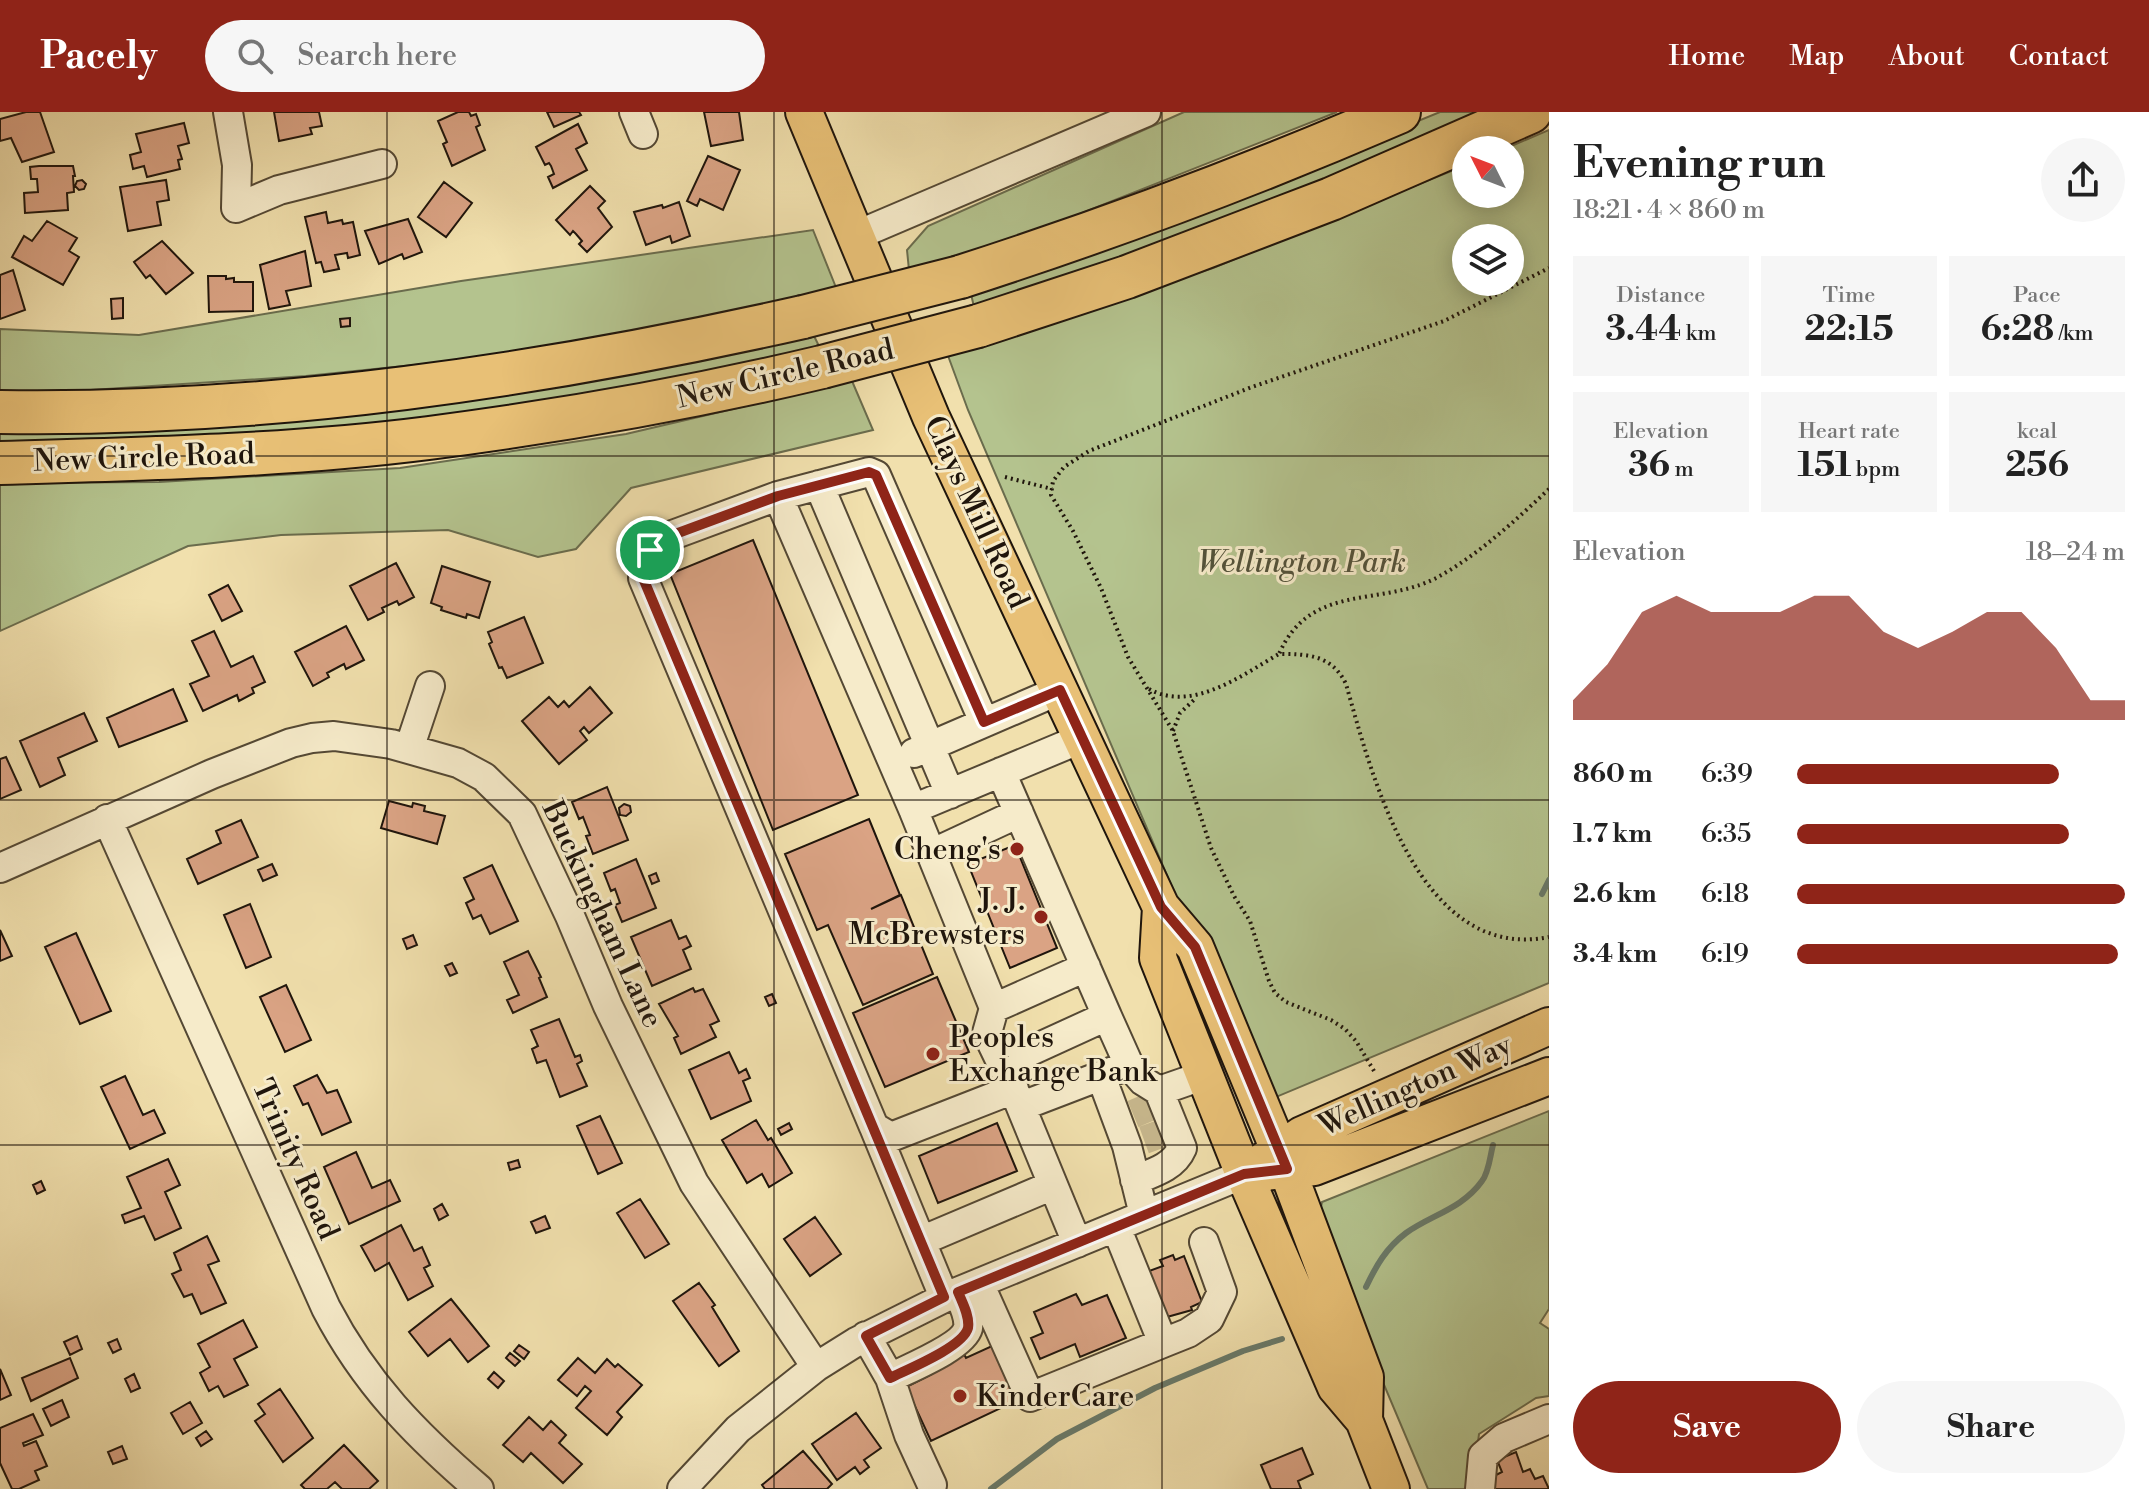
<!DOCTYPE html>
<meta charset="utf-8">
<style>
body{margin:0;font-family:"Libre Bodoni",serif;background:#f6f6f6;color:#222;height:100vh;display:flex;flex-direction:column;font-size:30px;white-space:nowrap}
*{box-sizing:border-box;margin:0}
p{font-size:26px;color:#767676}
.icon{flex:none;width:44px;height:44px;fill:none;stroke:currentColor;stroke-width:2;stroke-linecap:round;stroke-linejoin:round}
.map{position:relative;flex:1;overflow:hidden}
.drawer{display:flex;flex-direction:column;background:#fff;width:600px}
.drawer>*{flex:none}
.needle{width:52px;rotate:312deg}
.tools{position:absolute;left:1452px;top:24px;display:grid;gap:16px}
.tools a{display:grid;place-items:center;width:72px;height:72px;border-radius:50%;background:#fff;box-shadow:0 4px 20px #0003;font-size:40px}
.pin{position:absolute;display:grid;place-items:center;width:68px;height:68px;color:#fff;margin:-34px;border:4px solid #fff;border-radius:50%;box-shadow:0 2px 8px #0007}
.round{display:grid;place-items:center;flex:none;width:84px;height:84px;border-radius:42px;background:#f6f6f6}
.overview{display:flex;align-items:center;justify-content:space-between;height:136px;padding:0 24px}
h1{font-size:44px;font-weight:800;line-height:60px}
.figures{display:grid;grid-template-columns:repeat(3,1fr);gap:12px;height:136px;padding:8px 24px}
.figures div{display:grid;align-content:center;border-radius:0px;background:#f6f6f6;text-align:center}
.figures b{font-size:34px;font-weight:800}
.figures small{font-size:22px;font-weight:400}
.figures p{font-size:22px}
.chart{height:224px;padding:16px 24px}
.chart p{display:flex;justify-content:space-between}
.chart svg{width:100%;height:144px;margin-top:8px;fill:#8f2418;opacity:.7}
.action{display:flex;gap:16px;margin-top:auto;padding:16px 24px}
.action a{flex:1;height:92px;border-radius:48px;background:#8f2418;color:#fff;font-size:32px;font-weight:800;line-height:92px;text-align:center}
.action a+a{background:#f6f6f6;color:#222}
ul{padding:0 24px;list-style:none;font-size:26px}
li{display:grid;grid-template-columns:128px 96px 1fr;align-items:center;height:60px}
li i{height:20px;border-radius:10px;background:#8f2418}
header{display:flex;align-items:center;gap:48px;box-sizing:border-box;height:112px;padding:0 40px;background:#8f2418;color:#fff}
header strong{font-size:38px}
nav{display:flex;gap:44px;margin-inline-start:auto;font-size:28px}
.search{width:560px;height:72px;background:#f6f6f6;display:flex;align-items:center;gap:20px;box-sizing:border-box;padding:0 28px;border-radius:44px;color:#767676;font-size:30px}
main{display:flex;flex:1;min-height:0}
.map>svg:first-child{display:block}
</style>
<header>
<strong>Pacely</strong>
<div class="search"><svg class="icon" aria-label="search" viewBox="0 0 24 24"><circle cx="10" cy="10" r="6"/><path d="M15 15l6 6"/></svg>Search here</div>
<nav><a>Home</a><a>Map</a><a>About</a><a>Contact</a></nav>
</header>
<main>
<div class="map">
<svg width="1549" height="1377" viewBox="0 0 1549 1377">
<rect width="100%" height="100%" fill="#f1e0ad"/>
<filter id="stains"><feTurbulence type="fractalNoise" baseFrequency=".0025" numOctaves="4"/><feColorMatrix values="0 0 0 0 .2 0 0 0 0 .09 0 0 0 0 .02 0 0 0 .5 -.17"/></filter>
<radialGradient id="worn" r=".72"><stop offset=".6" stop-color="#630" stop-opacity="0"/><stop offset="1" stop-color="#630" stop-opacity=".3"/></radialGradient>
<path fill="#b4c38e" stroke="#6a6c4d" stroke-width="2" fill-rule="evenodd" d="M1184 0H1337L978 142 909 158 907 138 928 114Z
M1440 0H1496L1316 80 975 199 970 178 1180 106Z
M1549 18V871L1264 990 968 298 947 241 1213 156 1466 53V82H1510V38H1502ZM1466 126H1510V170H1466Z
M813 118 837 178 746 204 463 248 306 264 29 282 0 281V217L139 223 461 169Z
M812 220 820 236 671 272 387 319 0 340V320Z
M852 269 873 318 631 376 576 437 538 445 448 418 281 423 188 434 0 519V371L159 370 400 356 626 322Z
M1549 999V1197L1540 1211 1549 1217V1284L1536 1286 1479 1322 1472 1377H1428L1317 1114 1322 1090Z"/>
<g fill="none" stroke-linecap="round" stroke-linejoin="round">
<path stroke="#697a6a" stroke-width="6" d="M1542 782 1549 768
M1366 1175C1376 1154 1386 1136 1406 1121 1431 1103 1462 1097 1482 1069 1489 1060 1490 1044 1493 1033
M991 1377 1057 1327 1155 1276 1243 1239 1282 1227"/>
</g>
<path fill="#daa384" stroke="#1f150c" stroke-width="2" d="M26 0H40L54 40 22 50 11 26 0 29V7Z
M274 0H319L322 14 310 16 312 22 279 29Z
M458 0H469L471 4 476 2 480 13 476 15 485 38 452 54 443 32 447 30 438 9Z
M547 0H579L581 3 554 15Z
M704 0H739L743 28 711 34Z
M184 11 189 31 178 34 182 47 178 48 180 57 147 65 144 54 133 57 130 43 141 40 136 22Z
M578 12 587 31 576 37 587 58 553 76 548 65 554 62 551 54 549 51 545 53 536 35Z
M708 44 740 58 723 98 700 87 697 94 687 89Z
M39 54H73L75 64H73L74 80 67 81 68 98 25 101 24 81 38 80 37 67H31L30 55Z
M82 68 86 72 84 77 79 78 75 74 77 69Z
M166 68 169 88 157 90 161 113 128 119 120 75Z
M444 70 472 91 446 125 418 105Z
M590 74 605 89 598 96 612 115 587 140 579 132 582 129 576 122 573 119 570 123 556 108Z
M679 90 690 124 672 131 670 124 646 133 634 100 662 93 663 96Z
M326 100 328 111 342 108 343 112 353 110 360 143 348 146 347 141 335 143 339 157 324 160 321 150 316 151 305 105Z
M408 107 422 140 404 147 402 142 379 152 365 119Z
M47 109 77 126 69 139 79 145 63 173 12 145 24 124 32 129Z
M162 129 193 161 166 182 150 163 146 166 134 150Z
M305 139 311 174 286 179 290 193 269 197 260 153Z
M13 158 25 198 0 207V163Z
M208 164H226V167L234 166V170H253V199L209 200Z
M123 186V206L112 207 111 187Z
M350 206V214L341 215 340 207Z
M753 428 858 683 773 718 670 462Z
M396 451 414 485 399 493 397 489 382 496 384 500 368 508 350 474Z
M442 454 490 470 479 506 467 502 466 506 441 498 442 495 431 491Z
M228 473 242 499 222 509 209 483Z
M524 505 543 551 507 566 502 555 499 556 489 532 492 530 488 520Z
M346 514 364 548 346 557 344 552 327 561 329 565 313 574 295 540Z
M214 519 231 555 253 544 265 570 252 576 254 581 239 589 237 583 203 599 190 572 209 564 192 529Z
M590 575 612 601 589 621 584 615 580 619 587 628 559 652 522 609 549 585 558 595 564 589 569 595Z
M173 577 187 609 119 635 107 606Z
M84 601 97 629 58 646 65 663 40 675 20 629Z
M6 645 21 678 0 687V647Z
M607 675 628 728 593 742 586 724 590 723 583 705 579 707 572 690Z
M389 689 412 695 413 691 425 694 424 699 445 704 437 732 381 716Z
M624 692 630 694 631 700 626 704 620 703 619 696Z
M869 707 900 783 871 797 901 783 933 862 863 893 828 813 817 818 785 742Z
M241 708 258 745 198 772 187 747 221 731 216 719Z
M1015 733 1057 836 1010 856 968 752Z
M636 747 656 796 622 810 615 793 620 791 615 777 611 779 604 761Z
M272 752 277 763 263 769 258 758Z
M492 753 518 809 490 822 481 803 473 807 466 791 474 787 464 766Z
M656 761 659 769 652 772 649 764Z
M250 792 271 845 246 856 224 803Z
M671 808 679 827 686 824 691 834 683 838 691 857 652 874 631 825Z
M0 818 12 844 0 849Z
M76 821 111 899 80 912 45 835Z
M413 823 417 833 407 837 403 827Z
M528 839 541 865 539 866 547 885 513 901 507 888 519 883 504 850Z
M452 851 457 861 450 864 445 854Z
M937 865 969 940 885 975 853 901Z
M286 873 311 928 285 940 260 885Z
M693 876 695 880 703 877 719 909 710 913 716 925 681 942 674 926 678 924 659 892Z
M772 882 776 891 769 894 765 885Z
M559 907 575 945 580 943 582 949 577 952 587 974 560 985 546 948 537 951 532 937 538 934 531 918Z
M729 940 739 961 746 957 750 966 743 969 751 989 711 1007 689 958Z
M317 963 327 981 337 978 351 1010 322 1023 308 991 303 993 294 974Z
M125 964 143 1003 154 998 165 1021 130 1037 101 975Z
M600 1004 622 1051 598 1062 577 1014Z
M756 1008 768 1028 771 1026 792 1061 769 1075 762 1062 747 1071 722 1028Z
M789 1011 792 1017 781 1023 778 1017Z
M997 1011 1017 1059 938 1091 919 1044Z
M356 1040 372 1076 390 1068 400 1089 349 1112 324 1055Z
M168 1047 180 1073 165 1080 181 1116 155 1128 144 1104 125 1111 122 1103 141 1096 127 1065Z
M518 1048 520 1055 510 1058 508 1051Z
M41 1069 45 1078 37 1082 33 1073Z
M640 1087 669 1132 645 1146 617 1101Z
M442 1092 448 1103 439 1108 434 1097Z
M545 1104 550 1116 536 1121 531 1110Z
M815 1105 841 1142 810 1164 784 1127Z
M401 1113 414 1139 422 1135 430 1153 424 1156 433 1174 408 1188 389 1151 375 1159 361 1134Z
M207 1124 219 1149 208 1153 226 1191 201 1202 192 1182 184 1185 172 1162 181 1158 174 1141Z
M1173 1143 1175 1148 1184 1144 1202 1190 1191 1195 1192 1198 1167 1205 1149 1159 1163 1154 1160 1148Z
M699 1171 715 1193 712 1195 739 1239 719 1254 673 1189Z
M1076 1182 1082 1193 1107 1183 1126 1226 1080 1245 1075 1232 1040 1247 1031 1226 1043 1221 1034 1200Z
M451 1187 489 1234 468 1250 450 1227 428 1244 409 1220Z
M243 1208 257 1235 234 1247 248 1273 224 1285 218 1274 209 1279 200 1261 210 1255 198 1232Z
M77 1224 82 1237 70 1243 64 1230Z
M117 1227 121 1237 113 1241 108 1231Z
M519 1233 529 1240 524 1247 514 1239Z
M992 1234 1018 1288 931 1329 906 1275 932 1262 928 1254 962 1238 966 1246Z
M510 1241 520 1249 515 1254 506 1246Z
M70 1246 78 1266 31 1289 22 1266Z
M578 1246 595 1261 607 1247 615 1255 618 1252 642 1273 617 1300 622 1305 607 1323 576 1296 591 1279 585 1274 577 1284 558 1268Z
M0 1257 11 1283 0 1288Z
M494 1260 504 1269 498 1276 488 1267Z
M134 1262 140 1276 131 1280 125 1267Z
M280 1277 313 1326 283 1350 255 1309 265 1302 258 1292Z
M62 1288 69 1305 51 1314 43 1297Z
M190 1290 202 1311 183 1322 171 1301Z
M856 1301 881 1336 864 1348 869 1355 860 1362 855 1355 837 1368 812 1332Z
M33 1302 43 1323 23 1331 24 1334 36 1329 47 1354 35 1359 39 1368 19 1377H12L0 1351V1316Z
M529 1305 543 1318 551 1309 566 1323 559 1331 582 1352 563 1371 531 1341 523 1350 503 1333Z
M206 1319 212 1327 201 1334 196 1326Z
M344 1333 378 1369 369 1377H342L335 1370 327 1377H305L301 1373Z
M122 1334 127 1347 113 1352 108 1340Z
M1302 1336 1313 1362 1298 1369 1301 1377H1271L1261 1353Z
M803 1339 832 1372 827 1377H765L762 1373Z
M1516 1340 1523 1360 1530 1357 1535 1367 1543 1364 1549 1377H1495L1490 1366 1502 1360 1497 1348Z"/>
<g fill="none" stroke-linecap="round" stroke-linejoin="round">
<path stroke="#c7b78d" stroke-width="28" stroke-dasharray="28 14" stroke-linecap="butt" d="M1133 1002 1152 994
M1144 1028 1163 1021"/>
<g stroke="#544834" stroke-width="32">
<path id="minor" d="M228 0 237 53 236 96 279 78 382 52
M634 0 643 22
M855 124 1146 0
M819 373 950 682
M778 384 913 697 994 896 987 921 1014 977 891 1025 874 1015 643 466 650 438 659 428Z
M778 384 869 360 876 363 984 610
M409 637 430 574
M914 641 1060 578
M1001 660 1107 904 1002 952
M913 697 1083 626
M107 707 326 1196C365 1271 415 1322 479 1377
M931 742 1019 701
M0 756 212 662 291 631 312 626 334 624 391 632 458 651 484 665 522 702 570 804 608 894 694 1071 816 1255
M994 896 1086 855
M1129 953 1143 969 1159 979 1205 963
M1101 964 1127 1034 1144 1103
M1014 978 1077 1131
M1022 994 1129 953 1107 904
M874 1015 944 1185
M1135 1068C1153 1061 1174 1055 1182 1036L1159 979
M921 1129 1053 1073
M979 1171 1030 1285 1163 1231 1116 1115
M866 1224 890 1266C907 1257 963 1235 968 1216 970 1204 962 1190 958 1180
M1163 1231 1188 1221 1209 1207 1222 1180 1204 1130
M890 1266 909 1323 932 1373
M682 1377 738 1317 816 1255 856 1230 950 1183 1244 1062
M1480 1377 1483 1344 1504 1326 1549 1307"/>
</g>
<g stroke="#1f150c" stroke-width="40">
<path id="major" d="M804 0 931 305 1161 795 1195 835 1287 1057 1365 1265 1364 1308
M1161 795 1158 846 1244 1062 1336 1275 1364 1308 1391 1377
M1262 1050 1302 1023 1549 914
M1265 1060 1314 1055 1549 964"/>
</g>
<g stroke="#1f150c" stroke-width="46">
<path id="highway" d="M960 165C1109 117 1256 62 1399 0
M978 214 1127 165 1331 87 1530 0
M0 300C270 304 541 264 803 205
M0 351C143 347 287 344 429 326 561 309 692 286 822 255"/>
</g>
<path stroke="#1f150c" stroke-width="4" stroke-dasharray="2 4" stroke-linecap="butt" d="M1005 365 1052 377
M1549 377C1516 408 1478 443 1438 465 1381 496 1311 469 1279 542 1308 542 1332 543 1346 572 1372 664 1419 851 1549 825
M1149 577C1192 601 1242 563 1279 542
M1173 619 1180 601 1196 586
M1374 959 1356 929 1345 917 1331 908 1286 890 1275 881 1269 869 1250 809 1234 784 1211 736 1173 619 1128 545 1101 476 1073 419 1051 383 1053 369 1064 355 1089 339 1252 275 1444 209 1549 156"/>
<use href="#minor" stroke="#f6ebca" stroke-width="28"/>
<use href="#major" stroke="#e8c076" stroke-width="36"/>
<use href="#highway" stroke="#e8c076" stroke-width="42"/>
<g stroke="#1f150c" stroke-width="46" stroke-linecap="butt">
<path id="highway-bridge" d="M803 205 960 165
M822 255 978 214"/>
</g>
<use href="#highway-bridge" stroke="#e8c076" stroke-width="42"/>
</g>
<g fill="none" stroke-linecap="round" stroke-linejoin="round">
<g stroke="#fff" stroke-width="16">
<path id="route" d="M869 360 876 363 984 610 1060 578 1161 795 1195 835 1287 1057 1244 1062 958 1180C962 1190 970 1204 968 1216 963 1235 908 1257 890 1266L866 1224 944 1185 643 466 650 438 659 428 778 384Z"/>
</g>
<use href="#route" stroke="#8f2418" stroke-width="10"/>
</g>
<path fill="none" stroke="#1f150c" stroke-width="2" stroke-opacity="0.55" d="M387 0V1377M774 0V1377M1162 0V1377M0 344H1549M0 688H1549M0 1033H1549"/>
<g fill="#8f2418" stroke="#f6ebca" stroke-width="3">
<circle cx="1017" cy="737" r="8"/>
<circle cx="1041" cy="805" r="8"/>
<circle cx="933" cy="942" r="8"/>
<circle cx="960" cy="1284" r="8"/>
</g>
<g text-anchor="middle" stroke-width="6" stroke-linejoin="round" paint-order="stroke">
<g font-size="30" fill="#1f150c" stroke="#f6ebca">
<text transform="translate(785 261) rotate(-13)" y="10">New Circle Road</text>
<text transform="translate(144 345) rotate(-2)" y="10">New Circle Road</text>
<text transform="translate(977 400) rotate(65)" y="10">Clays Mill Road</text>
<text transform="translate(603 802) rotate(65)" y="10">Buckingham Lane</text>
<text transform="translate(1415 973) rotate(-24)" y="10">Wellington Way</text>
<text transform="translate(296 1047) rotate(66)" y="10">Trinity Road</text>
</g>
<g font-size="30" font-style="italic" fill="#53523a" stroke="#f6ebca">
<text x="1302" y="460">Wellington Park</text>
</g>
<g font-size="30" fill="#1f150c" stroke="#f6ebca" text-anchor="end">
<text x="1001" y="747">Cheng's</text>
<text x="1025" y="798">J. J.<tspan x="1025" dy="34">McBrewsters</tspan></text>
<text x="949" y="935" text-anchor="start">Peoples<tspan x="949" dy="34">Exchange Bank</tspan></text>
<text x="976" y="1294" text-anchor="start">KinderCare</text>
</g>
</g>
<rect width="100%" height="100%" filter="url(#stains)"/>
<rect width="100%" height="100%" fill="url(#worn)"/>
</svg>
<div class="tools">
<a><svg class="needle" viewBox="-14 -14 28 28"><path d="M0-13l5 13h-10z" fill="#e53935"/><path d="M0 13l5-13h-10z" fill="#767676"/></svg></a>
<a><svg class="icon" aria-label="layers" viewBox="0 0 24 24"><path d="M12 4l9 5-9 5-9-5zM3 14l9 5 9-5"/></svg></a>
</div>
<div class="pin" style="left:650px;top:438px;background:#1e9e55"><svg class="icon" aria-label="arrive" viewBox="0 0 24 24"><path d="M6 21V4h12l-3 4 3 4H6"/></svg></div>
</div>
<section class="drawer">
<div class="overview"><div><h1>Evening run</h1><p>18:21 · 4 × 860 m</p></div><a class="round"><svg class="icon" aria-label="share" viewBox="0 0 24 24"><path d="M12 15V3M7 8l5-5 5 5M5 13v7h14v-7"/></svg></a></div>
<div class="figures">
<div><p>Distance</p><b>3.44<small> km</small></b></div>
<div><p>Time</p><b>22:15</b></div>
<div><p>Pace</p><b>6:28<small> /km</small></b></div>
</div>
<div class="figures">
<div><p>Elevation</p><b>36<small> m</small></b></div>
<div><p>Heart rate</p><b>151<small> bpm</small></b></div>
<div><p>kcal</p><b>256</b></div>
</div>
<div class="chart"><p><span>Elevation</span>18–24 m</p>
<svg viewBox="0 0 160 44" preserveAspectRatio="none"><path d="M0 44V38L10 27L20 11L30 6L40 11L50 11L60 11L70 6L80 6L90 17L100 22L110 17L120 11L130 11L140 22L150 38L160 38V44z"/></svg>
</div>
<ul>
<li><b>860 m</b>6:39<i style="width:80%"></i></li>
<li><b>1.7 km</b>6:35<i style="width:83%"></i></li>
<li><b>2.6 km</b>6:18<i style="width:100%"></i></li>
<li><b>3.4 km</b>6:19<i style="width:98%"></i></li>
</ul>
<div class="action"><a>Save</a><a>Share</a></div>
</section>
</main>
